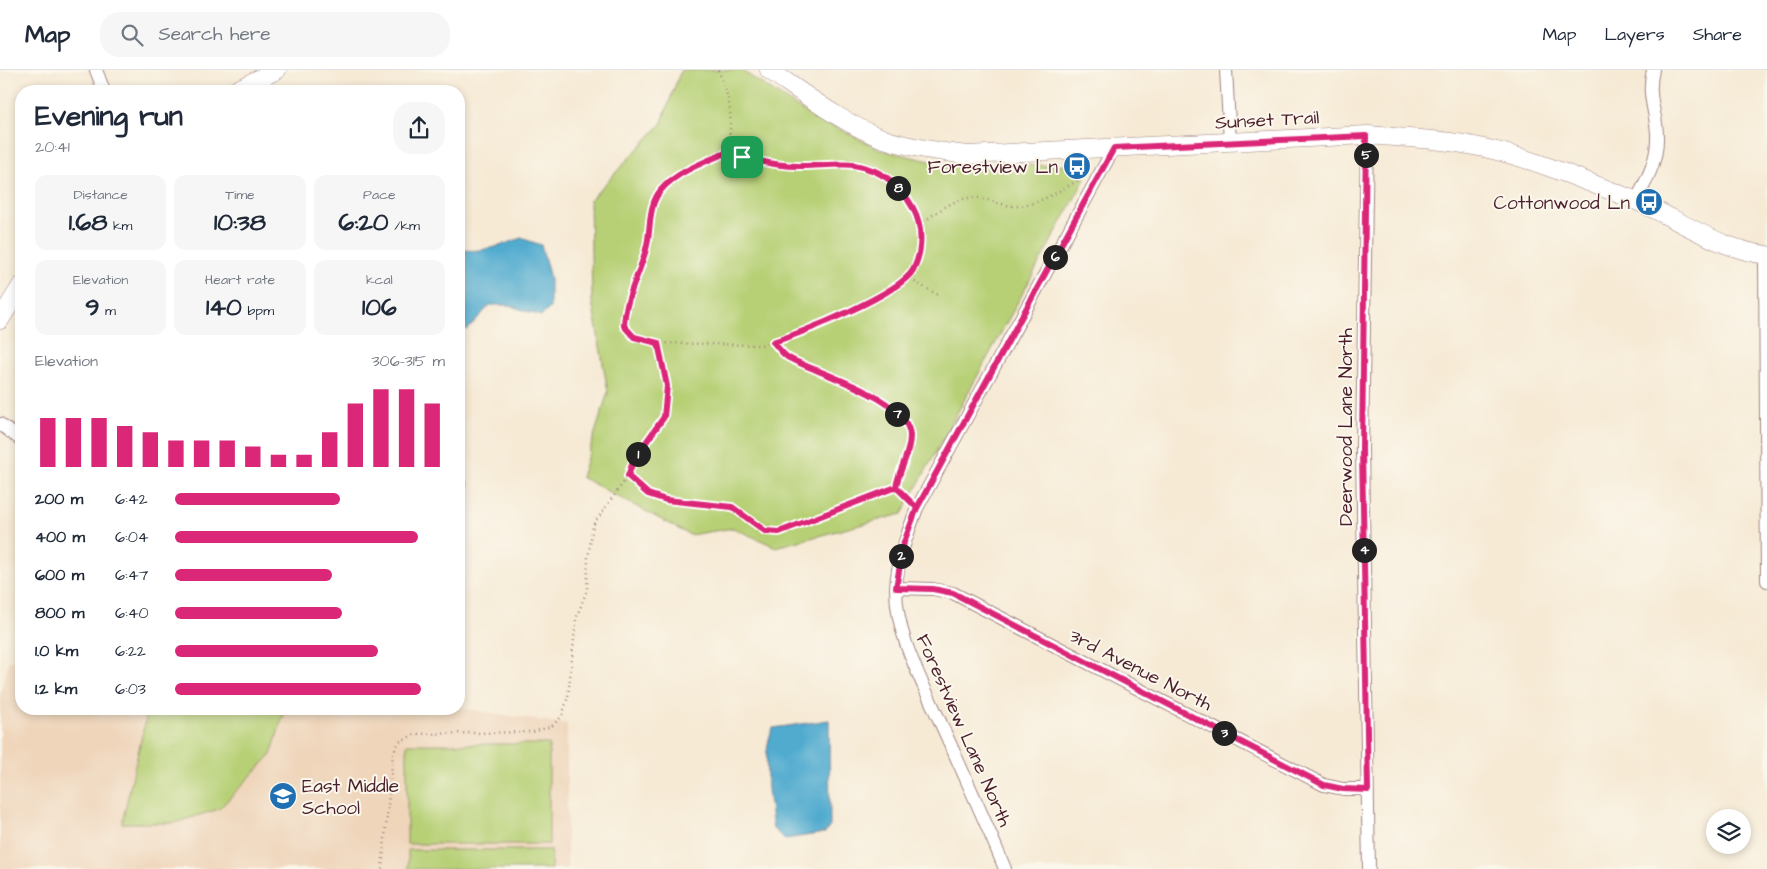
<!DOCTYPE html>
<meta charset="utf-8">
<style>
body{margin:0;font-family:"Architects Daughter",sans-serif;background:#f6f6f7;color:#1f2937;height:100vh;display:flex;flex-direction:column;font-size:19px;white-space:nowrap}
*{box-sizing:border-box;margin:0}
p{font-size:16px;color:#747a83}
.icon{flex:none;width:28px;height:28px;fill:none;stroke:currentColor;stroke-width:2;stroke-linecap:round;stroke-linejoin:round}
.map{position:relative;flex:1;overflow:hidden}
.panel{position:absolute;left:15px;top:15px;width:450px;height:630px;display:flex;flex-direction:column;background:#fff;border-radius:20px;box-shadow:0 2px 8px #0003}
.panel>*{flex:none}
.controls{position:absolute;left:1706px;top:739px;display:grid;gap:10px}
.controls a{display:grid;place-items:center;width:45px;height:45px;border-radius:50%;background:#fff;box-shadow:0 2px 8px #0003;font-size:25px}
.pin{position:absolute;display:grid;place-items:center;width:42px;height:42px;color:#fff;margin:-21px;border-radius:10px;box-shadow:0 2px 8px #0006}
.km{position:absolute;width:25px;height:25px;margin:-12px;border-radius:50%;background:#222;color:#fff;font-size:14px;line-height:25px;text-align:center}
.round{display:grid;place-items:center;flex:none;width:52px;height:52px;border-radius:20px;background:#f6f6f7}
.overview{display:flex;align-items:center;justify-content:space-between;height:85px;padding:0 20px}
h1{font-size:28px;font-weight:700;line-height:38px}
.metrics{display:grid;grid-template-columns:repeat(3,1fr);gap:8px;height:85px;padding:5px 20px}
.metrics div{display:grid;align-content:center;border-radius:12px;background:#f6f6f7;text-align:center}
.metrics b{font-size:25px;font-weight:700}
.metrics small{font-size:14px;font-weight:400}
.metrics p{font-size:14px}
.chart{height:140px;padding:10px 20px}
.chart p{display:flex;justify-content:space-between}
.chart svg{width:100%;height:90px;margin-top:5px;stroke:#db2777;stroke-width:6}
ul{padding:0 20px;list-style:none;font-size:16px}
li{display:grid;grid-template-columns:80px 60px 1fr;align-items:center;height:38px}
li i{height:12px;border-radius:6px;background:#db2777}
header{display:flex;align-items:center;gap:30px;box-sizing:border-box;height:70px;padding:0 25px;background:#fff;border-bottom:1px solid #e0e1e3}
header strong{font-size:24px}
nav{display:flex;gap:28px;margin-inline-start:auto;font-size:18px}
.search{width:350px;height:45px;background:#f6f6f7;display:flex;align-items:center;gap:12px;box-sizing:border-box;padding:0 18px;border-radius:20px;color:#747a83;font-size:19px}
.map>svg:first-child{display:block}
</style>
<header>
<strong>Map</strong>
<div class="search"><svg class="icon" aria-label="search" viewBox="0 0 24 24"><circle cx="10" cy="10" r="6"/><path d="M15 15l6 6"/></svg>Search here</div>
<nav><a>Map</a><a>Layers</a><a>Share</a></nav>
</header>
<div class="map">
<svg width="1767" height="799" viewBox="0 0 1767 799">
<rect width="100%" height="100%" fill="#fbf7ec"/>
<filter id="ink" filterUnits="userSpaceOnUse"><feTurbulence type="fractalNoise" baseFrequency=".02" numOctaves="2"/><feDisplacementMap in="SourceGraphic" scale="10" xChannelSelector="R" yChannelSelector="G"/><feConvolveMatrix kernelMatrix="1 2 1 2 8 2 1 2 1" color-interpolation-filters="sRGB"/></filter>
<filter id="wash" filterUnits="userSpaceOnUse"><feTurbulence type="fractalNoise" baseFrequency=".0096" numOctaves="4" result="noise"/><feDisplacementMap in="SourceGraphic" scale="20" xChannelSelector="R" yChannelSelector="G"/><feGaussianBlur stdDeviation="1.12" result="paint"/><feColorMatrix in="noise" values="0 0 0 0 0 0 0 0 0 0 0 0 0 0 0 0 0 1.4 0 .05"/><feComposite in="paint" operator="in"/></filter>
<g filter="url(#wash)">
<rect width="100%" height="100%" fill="#f6ead5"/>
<path fill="#efd6bb" d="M9 591H21V639L459 638 567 654V799H0V623Z"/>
<path fill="#b7d076" stroke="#807850" d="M681 0H741L806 43 882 80 951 96 1071 95 1080 99 1085 109 902 444 776 477 733 458 690 465 581 407 608 322 592 231 590 130 661 54Z
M148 639H285L271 685 219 739 174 753H122Z
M407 674H549V774H407Z
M408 780H551V799H408Z"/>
<path fill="#51abcf" stroke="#4e657d" d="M521 168 541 175 550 208V238L541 246 508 235H490L467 260 459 252V245L466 240 464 228 459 225V179C479 184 502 175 521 168Z
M829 650 830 756 825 763 785 769 773 759C770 731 760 683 773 658Z"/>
</g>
<g filter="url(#ink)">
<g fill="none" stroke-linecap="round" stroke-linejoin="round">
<g stroke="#a08480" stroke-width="14">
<path id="street" d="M96 0 104 21
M1226 0 1230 72
M1367 65 1362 379 1369 799
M1636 131C1646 111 1657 92 1657 69 1658 44 1646 29 1653 0
M1765 185 1767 511
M0 354 21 370
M459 415V414
M896 518 933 519 953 523 1324 715 1343 719H1367
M1005 799C984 747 960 696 937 645 919 605 896 564 896 519 897 491 907 465 917 438L1114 78"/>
</g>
<g stroke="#a08480" stroke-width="19">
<path id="secondary" d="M769 0C806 25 842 53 884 69 911 78 939 81 967 85L1367 65C1405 68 1445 69 1484 78 1535 89 1585 111 1634 130 1677 148 1720 180 1767 185
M234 21 277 0
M0 250 21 216"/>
</g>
<path stroke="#a08480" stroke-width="2.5" stroke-dasharray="1 4" stroke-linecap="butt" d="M718 0C732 35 733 45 727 82
M727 82 774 95 865 97 886 107 907 127 920 150 921 173 913 201 897 216 797 265 761 275 658 273 634 267 623 255C625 226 641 203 647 175 651 157 648 135 661 120 676 102 707 91 727 82Z
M920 154C937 143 956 125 978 128 993 130 1004 137 1020 136 1040 134 1062 119 1079 110
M906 207 940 226
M773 272C778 277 783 285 789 288 816 303 909 328 909 366 910 385 899 399 896 417L907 428
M628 406 648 424 666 430 731 437 765 461 779 462 896 417
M382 799 393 684 399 672 415 664 533 662 552 656 562 646 568 627 576 549 587 520 588 488 593 455 628 406 634 389 663 347 667 316 658 273"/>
<use href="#street" stroke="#fff" stroke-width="12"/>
<use href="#secondary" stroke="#fff" stroke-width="18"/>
</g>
</g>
<g fill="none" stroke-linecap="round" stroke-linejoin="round" filter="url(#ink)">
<g stroke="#fff" stroke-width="10">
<path id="route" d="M742 87 728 82C707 91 676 102 661 120 648 135 651 157 647 175 641 203 625 226 624 256L634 267 658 273 667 316 664 347 634 389 628 406 648 424 666 430 732 437 765 461 779 462 896 417 917 438 904 472 896 518 933 519 953 523 1324 715 1343 719 1368 720 1362 379 1366 66 1114 78 917 438 896 417C899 399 910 385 910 366 909 328 816 303 789 288 783 285 778 277 773 272 800 264 901 223 913 200 923 181 923 156 913 138 903 120 887 104 866 98 846 91 819 97 798 96 778 96 761 92 742 87"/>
</g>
<use href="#route" stroke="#db2777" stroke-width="6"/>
</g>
<defs>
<g id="bus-disc" transform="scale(1.4375)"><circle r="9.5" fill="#1f6fb2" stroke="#fbf7ec"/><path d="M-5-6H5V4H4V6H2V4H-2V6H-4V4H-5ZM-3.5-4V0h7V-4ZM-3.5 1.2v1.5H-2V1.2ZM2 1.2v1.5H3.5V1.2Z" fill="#fff"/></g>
<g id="school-disc" transform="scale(1.4375)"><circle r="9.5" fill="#1f6fb2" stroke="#fbf7ec"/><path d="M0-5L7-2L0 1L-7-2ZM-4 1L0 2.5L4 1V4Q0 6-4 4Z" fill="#fff"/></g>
</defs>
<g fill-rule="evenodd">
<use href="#bus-disc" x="1077" y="96"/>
<use href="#bus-disc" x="1649" y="132"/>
<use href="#school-disc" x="283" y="726"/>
</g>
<g text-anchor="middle" stroke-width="4" stroke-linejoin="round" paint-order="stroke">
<g font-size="19" fill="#4a1f2b" stroke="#fbf7ec">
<text transform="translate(1267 49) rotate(-3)" y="7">Sunset Trail</text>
<text transform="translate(1345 357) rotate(-90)" y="7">Deerwood Lane North</text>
<text transform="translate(1141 599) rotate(27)" y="7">3rd Avenue North</text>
<text transform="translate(965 660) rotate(66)" y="7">Forestview Lane North</text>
</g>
<g font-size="19" fill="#4a1f2b" stroke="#fbf7ec" text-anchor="end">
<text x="1058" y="103">Forestview Ln</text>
<text x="1630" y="139">Cottonwood Ln</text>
<text x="302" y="722" text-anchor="start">East Middle<tspan x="302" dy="22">School</tspan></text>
</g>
</g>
</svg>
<div class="controls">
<a><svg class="icon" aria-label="layers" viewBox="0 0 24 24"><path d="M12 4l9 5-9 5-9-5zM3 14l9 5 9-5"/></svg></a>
</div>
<div class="pin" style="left:742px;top:87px;background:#1e9e55"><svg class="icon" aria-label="arrive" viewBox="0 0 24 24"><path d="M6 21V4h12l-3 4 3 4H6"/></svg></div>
<b class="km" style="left:638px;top:384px">1</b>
<b class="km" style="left:901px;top:486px">2</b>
<b class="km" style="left:1224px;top:663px">3</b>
<b class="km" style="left:1364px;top:480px">4</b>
<b class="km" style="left:1366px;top:85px">5</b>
<b class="km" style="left:1055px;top:187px">6</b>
<b class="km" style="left:897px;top:344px">7</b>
<b class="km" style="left:898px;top:118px">8</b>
<section class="panel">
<div class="overview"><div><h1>Evening run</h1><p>20:41</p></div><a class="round"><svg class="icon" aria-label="share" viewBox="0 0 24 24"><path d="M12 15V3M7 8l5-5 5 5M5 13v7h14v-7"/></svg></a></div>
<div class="metrics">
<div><p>Distance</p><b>1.68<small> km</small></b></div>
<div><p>Time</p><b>10:38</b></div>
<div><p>Pace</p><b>6:20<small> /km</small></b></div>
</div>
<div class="metrics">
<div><p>Elevation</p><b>9<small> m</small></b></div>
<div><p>Heart rate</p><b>140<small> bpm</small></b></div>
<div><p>kcal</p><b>106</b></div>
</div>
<div class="chart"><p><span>Elevation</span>306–315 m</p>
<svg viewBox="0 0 160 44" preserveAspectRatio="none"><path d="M5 44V20M15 44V20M25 44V20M35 44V24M45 44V27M55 44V31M65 44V31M75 44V31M85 44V34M95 44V38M105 44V38M115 44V27M125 44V13M135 44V6M145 44V6M155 44V13"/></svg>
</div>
<ul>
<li><b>200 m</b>6:42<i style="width:61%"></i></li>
<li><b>400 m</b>6:04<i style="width:90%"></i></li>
<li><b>600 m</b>6:47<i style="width:58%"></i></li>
<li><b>800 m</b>6:40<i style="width:62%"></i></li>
<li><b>1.0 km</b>6:22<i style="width:75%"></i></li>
<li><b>1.2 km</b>6:03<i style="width:91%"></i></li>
</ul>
</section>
</div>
